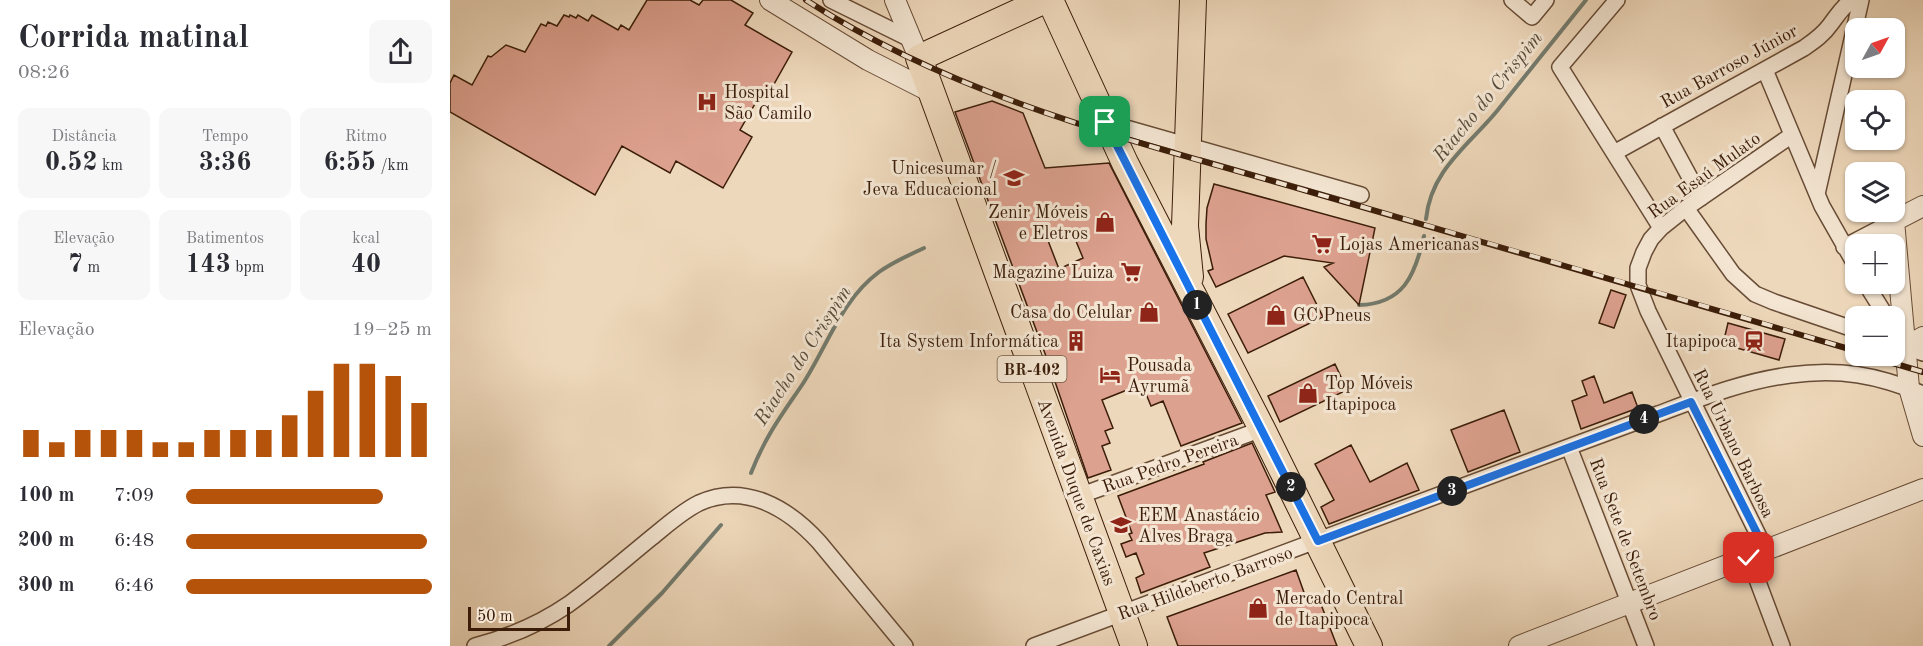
<!DOCTYPE html>
<html lang="pt">
<meta charset="utf-8">
<style>
body{margin:0;font-family:"Old Standard TT",serif;background:#f7f7f7;color:#2b2b33;height:100vh;display:flex;flex-direction:column;font-size:22px;white-space:nowrap}
*{box-sizing:border-box;margin:0}
p{font-size:20px;color:#7c7c81}
.icon{flex:none;width:33px;height:33px;fill:none;stroke:currentColor;stroke-width:2;stroke-linecap:round;stroke-linejoin:round}
.map{position:relative;flex:1;overflow:hidden}
.side{display:flex;flex-direction:column;background:#fff;width:450px}
.side>*{flex:none}
.needle{width:39px;rotate:50deg}
.controls{position:absolute;left:1395px;top:18px;display:grid;gap:12px}
.controls a{display:grid;place-items:center;width:60px;height:60px;border-radius:12px;background:#fff;box-shadow:0 2px 4px #0004;font-size:30px}
.scale{position:absolute;left:18px;bottom:15px;width:102px;box-sizing:border-box;padding-left:6px;border:3px solid #3b1d09;border-top:0;font-size:16px;line-height:21px;white-space:nowrap;color:#3b1d09;-webkit-text-stroke:4px #f4e6d3;paint-order:stroke}
.pin{position:absolute;display:grid;place-items:center;width:51px;height:51px;color:#fff;margin:-26px;border-radius:12px;box-shadow:0 3px 9px #0006}
.km{position:absolute;width:30px;height:30px;margin:-15px;border-radius:50%;background:#222;color:#fff;font-size:16px;line-height:30px;text-align:center}
.round{display:grid;place-items:center;flex:none;width:63px;height:63px;border-radius:12px;background:#f7f7f7}
.head{display:flex;align-items:center;justify-content:space-between;height:102px;padding:0 18px}
h1{font-size:33px;font-weight:700;line-height:45px}
.stats{display:grid;grid-template-columns:repeat(3,1fr);gap:9px;height:102px;padding:6px 18px}
.stats div{display:grid;align-content:center;border-radius:12px;background:#f7f7f7;text-align:center}
.stats b{font-size:26px;font-weight:700}
.stats small{font-size:16px;font-weight:400}
.stats p{font-size:16px}
.chart{height:168px;padding:12px 18px}
.chart p{display:flex;justify-content:space-between}
.chart svg{width:100%;height:108px;margin-top:6px;stroke:#b45309;stroke-width:6}
ul{padding:0 18px;list-style:none;font-size:20px}
li{display:grid;grid-template-columns:96px 72px 1fr;align-items:center;height:45px}
li i{height:15px;border-radius:8px;background:#b45309}
main{display:flex;flex:1;min-height:0}
.map>svg:first-child{display:block}
</style>
<main>
<section class="side">
<div class="head"><div><h1>Corrida matinal</h1><p>08:26</p></div><a class="round"><svg class="icon" aria-label="share" viewBox="0 0 24 24"><path d="M12 15V3M7 8l5-5 5 5M5 13v7h14v-7"/></svg></a></div>
<div class="stats">
<div><p>Distância</p><b>0.52<small> km</small></b></div>
<div><p>Tempo</p><b>3:36</b></div>
<div><p>Ritmo</p><b>6:55<small> /km</small></b></div>
</div>
<div class="stats">
<div><p>Elevação</p><b>7<small> m</small></b></div>
<div><p>Batimentos</p><b>143<small> bpm</small></b></div>
<div><p>kcal</p><b>40</b></div>
</div>
<div class="chart"><p><span>Elevação</span>19–25 m</p>
<svg viewBox="0 0 160 44" preserveAspectRatio="none"><path d="M5 44V33M15 44V38M25 44V33M35 44V33M45 44V33M55 44V38M65 44V38M75 44V33M85 44V33M95 44V33M105 44V27M115 44V17M125 44V6M135 44V6M145 44V11M155 44V22"/></svg>
</div>
<ul>
<li><b>100 m</b>7:09<i style="width:80%"></i></li>
<li><b>200 m</b>6:48<i style="width:98%"></i></li>
<li><b>300 m</b>6:46<i style="width:100%"></i></li>
</ul>
</section>
<div class="map">
<svg width="1473" height="646" viewBox="0 0 1473 646">
<rect width="100%" height="100%" fill="#eed8bb"/>
<filter id="stains"><feTurbulence type="fractalNoise" baseFrequency=".00333" numOctaves="4"/><feColorMatrix values="0 0 0 0 .2 0 0 0 0 .09 0 0 0 0 .02 0 0 0 .5 -.17"/></filter>
<radialGradient id="worn" r=".72"><stop offset=".6" stop-color="#630" stop-opacity="0"/><stop offset="1" stop-color="#630" stop-opacity=".3"/></radialGradient>
<g fill="none" stroke-linecap="round" stroke-linejoin="round">
<path stroke="#737b6e" stroke-width="4" d="M976 219C981 170 1018 146 1047 111 1077 74 1106 37 1136 0
M909 305C953 304 965 276 974 236
M301 473C315 437 331 416 352 385 377 347 391 300 429 272 443 262 459 255 474 248
M159 646 212 593 271 525"/>
</g>
<path fill="#dda18f" stroke="#3b1d09" stroke-width="1.5" fill-rule="evenodd" d="M197 0H240L249 5 253 0H281L303 13 295 25 342 52 319 93 313 90 290 130 302 137 273 188 226 161 220 173 172 146 145 195 0 112V83L4 75 22 85 38 56 41 57 56 45 75 52 91 24 96 26 98 22 107 26 114 15 119 17 120 15 126 18 128 15 138 21 142 15 168 30 171 25 179 30Z
M542 101 573 113 595 168 659 163 792 423 731 446 713 401 701 406 692 384 652 400 663 428 655 431 660 443 652 446 661 470 638 478 600 367 505 112ZM621 229 633 258 609 269 597 238Z
M764 184 925 228 909 305 874 267 883 263 834 256 766 287 758 271 763 269 756 239V224L757 208Z
M853 277 873 317 798 353 778 314Z
M1161 290 1176 295 1164 328 1149 323Z
M1278 323 1335 339 1329 360 1273 344Z
M885 364 897 390 830 422 818 396Z
M1144 376 1154 403 1182 392 1188 408 1131 429 1122 401 1137 395 1132 381Z
M1054 410 1070 452 1018 472 1001 430Z
M802 443 825 492 816 495 832 532 815 533 754 553 760 567 691 593 686 578 694 574 686 553 676 557 671 544 682 540 679 534 682 533 668 496 754 464 753 462Z
M901 445 920 482 957 463 969 490 879 524 871 507 884 500 865 464Z
M846 570 856 598 867 594 887 646H728L717 617Z"/>
<g fill="none" stroke-linecap="round" stroke-linejoin="round">
<g stroke="#684c36" stroke-width="18">
<path id="minor" d="M381 0 462 40
M1062 0 1082 17 1096 0
M1167 0 1110 67 1211 228
M1315 70 1372 206 1406 266
M655 122 911 195
M1212 126 1251 198
M1164 153 1354 48C1364 41 1373 35 1380 25 1387 16 1392 7 1402 0
M1367 194 1411 0
M1236 208 1283 274 1305 294 1324 302 1406 330
M1394 247 1444 221
M1416 284 1436 316
M1444 343 1473 353
M1119 447 1196 646
M629 496 812 429
M1316 551 1198 311 1188 285V268L1194 252 1201 239 1211 228 1236 208 1342 135
M1299 558 1332 646
M25 646C59 637 90 624 119 604 148 583 174 560 201 538 216 526 231 512 249 503 295 482 338 508 369 542L455 646
M584 646C745 587 906 527 1067 466 1114 449 1161 431 1208 414 1251 398 1294 381 1340 375 1389 368 1427 375 1473 394"/>
</g>
<g stroke="#684c36" stroke-width="22">
<path id="tertiary" d="M320 0 418 60 481 92
M445 0 469 58
M1473 206 1444 221 1459 388 1473 436
M1455 347 1473 337
M1069 646 1473 489"/>
</g>
<g stroke="#3b1d09" stroke-width="28">
<path id="primary" d="M595 0 469 58 684 646
M600 0 675 163 812 429 919 646
M740 277 735 226 743 0"/>
</g>
<use href="#minor" stroke="#f4e6d3" stroke-width="15"/>
<use href="#tertiary" stroke="#f4e6d3" stroke-width="20"/>
<use href="#primary" stroke="#eed8bb" stroke-width="26"/>
<g stroke="#3b1d09" stroke-width="6">
<path id="rail" d="M356 0C506 98 684 141 854 190 1038 243 1222 296 1406 351
M1419 356 1473 372"/>
</g>
<use href="#rail" stroke="#f4e6d3" stroke-width="4" stroke-dasharray="11" stroke-linecap="butt"/>
</g>
<g fill="none" stroke-linecap="round" stroke-linejoin="round">
<g stroke="#fff" stroke-width="12">
<path id="route" d="M655 122 868 541 1241 402 1316 551 1299 558"/>
</g>
<use href="#route" stroke="#1a73e8" stroke-width="8"/>
</g>
<defs>
<g id="hospital-bare" transform="scale(1.62)"><path d="M-5-5h3v3.5h4V-5h3V5h-3V1.5h-4V5h-3Z" fill="#8f2418" stroke="#f4e6d3" stroke-width="2.5" paint-order="stroke"/></g>
<g id="university-bare" transform="scale(1.62)"><path d="M0-5L7-2L0 1L-7-2ZM-4 1L0 2.5L4 1V4Q0 6-4 4Z" fill="#8f2418" stroke="#f4e6d3" stroke-width="2.5" paint-order="stroke"/></g>
<g id="shop-bare" transform="scale(1.62)"><path d="M-5-2.5h2.3a2.7 3.5 0 0 1 5.4 0H5L5.5 6h-11ZM-1.5-2.5h3a1.5 2.3 0 0 0-3 0Z" fill="#8f2418" stroke="#f4e6d3" stroke-width="2.5" paint-order="stroke"/></g>
<g id="supermarket-bare" transform="scale(1.62)"><path d="M-6-5.5h2.5l.6 2H6L4.5 2H-2.5L-4.4-4H-6ZM-1.5 3.2a1.3 1.3 0 1 0 .1 0ZM3 3.2a1.3 1.3 0 1 0 .1 0Z" fill="#8f2418" stroke="#f4e6d3" stroke-width="2.5" paint-order="stroke"/></g>
<g id="building-bare" transform="scale(1.62)"><path d="M-4-6H4V6H1V3H-1V6H-4ZM-2.5-4.3h1.7v1.8h-1.7ZM.8-4.3h1.7v1.8H.8ZM-2.5-1h1.7V.8h-1.7ZM.8-1h1.7V.8H.8Z" fill="#8f2418" stroke="#f4e6d3" stroke-width="2.5" paint-order="stroke"/></g>
<g id="station-bare" transform="scale(1.62)"><path d="M-3-6H3Q5-6 5-4V2Q5 4 3 4L4.5 6H3L1.5 4h-3L-3 6H-4.5L-3 4Q-5 4-5 2V-4Q-5-6-3-6ZM-3.5-4v3h7v-3ZM-3.5 1v1.5H-2V1ZM2 1v1.5H3.5V1Z" fill="#8f2418" stroke="#f4e6d3" stroke-width="2.5" paint-order="stroke"/></g>
<g id="hotel-bare" transform="scale(1.62)"><path d="M-6-4.5h1.5V1H6V5H4.5V3h-9V5H-6ZM-4 0a1.8 1.8 0 1 1 3.6 0ZM.5 0V-2.5h3Q6-2.5 6 0Z" fill="#8f2418" stroke="#f4e6d3" stroke-width="2.5" paint-order="stroke"/></g>
<g id="school-bare" transform="scale(1.62)"><path d="M0-5L7-2L0 1L-7-2ZM-4 1L0 2.5L4 1V4Q0 6-4 4Z" fill="#8f2418" stroke="#f4e6d3" stroke-width="2.5" paint-order="stroke"/></g>
</defs>
<g fill-rule="evenodd">
<use href="#hospital-bare" x="257" y="102"/>
<use href="#university-bare" x="564" y="178"/>
<use href="#shop-bare" x="655" y="222"/>
<use href="#supermarket-bare" x="872" y="244"/>
<use href="#supermarket-bare" x="681" y="272"/>
<use href="#shop-bare" x="699" y="312"/>
<use href="#shop-bare" x="826" y="315"/>
<use href="#building-bare" x="626" y="341"/>
<use href="#station-bare" x="1304" y="341"/>
<use href="#hotel-bare" x="660" y="375"/>
<use href="#shop-bare" x="858" y="393"/>
<use href="#school-bare" x="671" y="525"/>
<use href="#shop-bare" x="808" y="608"/>
</g>
<g text-anchor="middle" stroke-width="6" stroke-linejoin="round" paint-order="stroke">
<rect fill="#f4e6d3" stroke="#725946" stroke-width="1.5" x="547.5" y="356" width="69" height="26" rx="4.5"/>
<g font-size="16" font-weight="bold" fill="#3b1d09">
<text x="582" y="375">BR-402</text>
</g>
<g font-size="18" fill="#3b1d09" stroke="#f4e6d3">
<text transform="translate(1279 66) rotate(-29)" y="6">Rua Barroso Júnior</text>
<text transform="translate(1254 175) rotate(-36)" y="6">Rua Esaú Mulato</text>
<text transform="translate(1284 443) rotate(64)" y="6">Rua Urbano Barbosa</text>
<text transform="translate(720 463) rotate(-20)" y="6">Rua Pedro Pereira</text>
<text transform="translate(627 492) rotate(70)" y="6">Avenida Duque de Caxias</text>
<text transform="translate(1176 539) rotate(69)" y="6">Rua Sete de Setembro</text>
<text transform="translate(755 583) rotate(-20)" y="6">Rua Hildeberto Barroso</text>
</g>
<g font-size="18" fill="#3b1d09" stroke="#f4e6d3" text-anchor="start">
<text x="274" y="98">Hospital<tspan x="274" dy="21">São Camilo</tspan></text>
<text x="547" y="174" text-anchor="end">Unicesumar /<tspan x="547" dy="21">Jeva Educacional</tspan></text>
<text x="638" y="218" text-anchor="end">Zenir Móveis<tspan x="638" dy="21">e Eletros</tspan></text>
<text x="889" y="250">Lojas Americanas</text>
<text x="664" y="278" text-anchor="end">Magazine Luiza</text>
<text x="682" y="318" text-anchor="end">Casa do Celular</text>
<text x="843" y="321">GC Pneus</text>
<text x="609" y="347" text-anchor="end">Ita System Informática</text>
<text x="1287" y="347" text-anchor="end">Itapipoca</text>
<text x="677" y="371">Pousada<tspan x="677" dy="21">Ayrumã</tspan></text>
<text x="875" y="389">Top Móveis<tspan x="875" dy="21">Itapipoca</tspan></text>
<text x="688" y="521">EEM Anastácio<tspan x="688" dy="21">Alves Braga</tspan></text>
<text x="825" y="604">Mercado Central<tspan x="825" dy="21">de Itapipoca</tspan></text>
</g>
<g font-size="20" font-style="italic" fill="#574c3c" stroke="#f4e6d3">
<text transform="translate(1037 96) rotate(-51)" y="7">Riacho do Crispim</text>
<text transform="translate(352 355) rotate(-57)" y="7">Riacho do Crispim</text>
</g>
</g>
<rect width="100%" height="100%" filter="url(#stains)"/>
<rect width="100%" height="100%" fill="url(#worn)"/>
</svg>
<div class="controls">
<a><svg class="needle" viewBox="-14 -14 28 28"><path d="M0-13l5 13h-10z" fill="#e53935"/><path d="M0 13l5-13h-10z" fill="#7c7c81"/></svg></a>
<a><svg class="icon" aria-label="locate" viewBox="0 0 24 24"><circle cx="12" cy="12" r="6"/><path d="M12 2v4M12 18v4M2 12h4M18 12h4"/></svg></a>
<a><svg class="icon" aria-label="layers" viewBox="0 0 24 24"><path d="M12 4l9 5-9 5-9-5zM3 14l9 5 9-5"/></svg></a>
<a>+</a>
<a>−</a>
</div>
<div class="scale">50 m</div>
<div class="pin" style="left:655px;top:122px;background:#1e9e55"><svg class="icon" aria-label="arrive" viewBox="0 0 24 24"><path d="M6 21V4h12l-3 4 3 4H6"/></svg></div>
<div class="pin" style="left:1299px;top:558px;background:#d93025"><svg class="icon" aria-label="check" viewBox="0 0 24 24"><path d="M5 12l5 5 9-10"/></svg></div>
<b class="km" style="left:747px;top:305px">1</b>
<b class="km" style="left:841px;top:487px">2</b>
<b class="km" style="left:1002px;top:491px">3</b>
<b class="km" style="left:1194px;top:419px">4</b>
</div>
</main>
